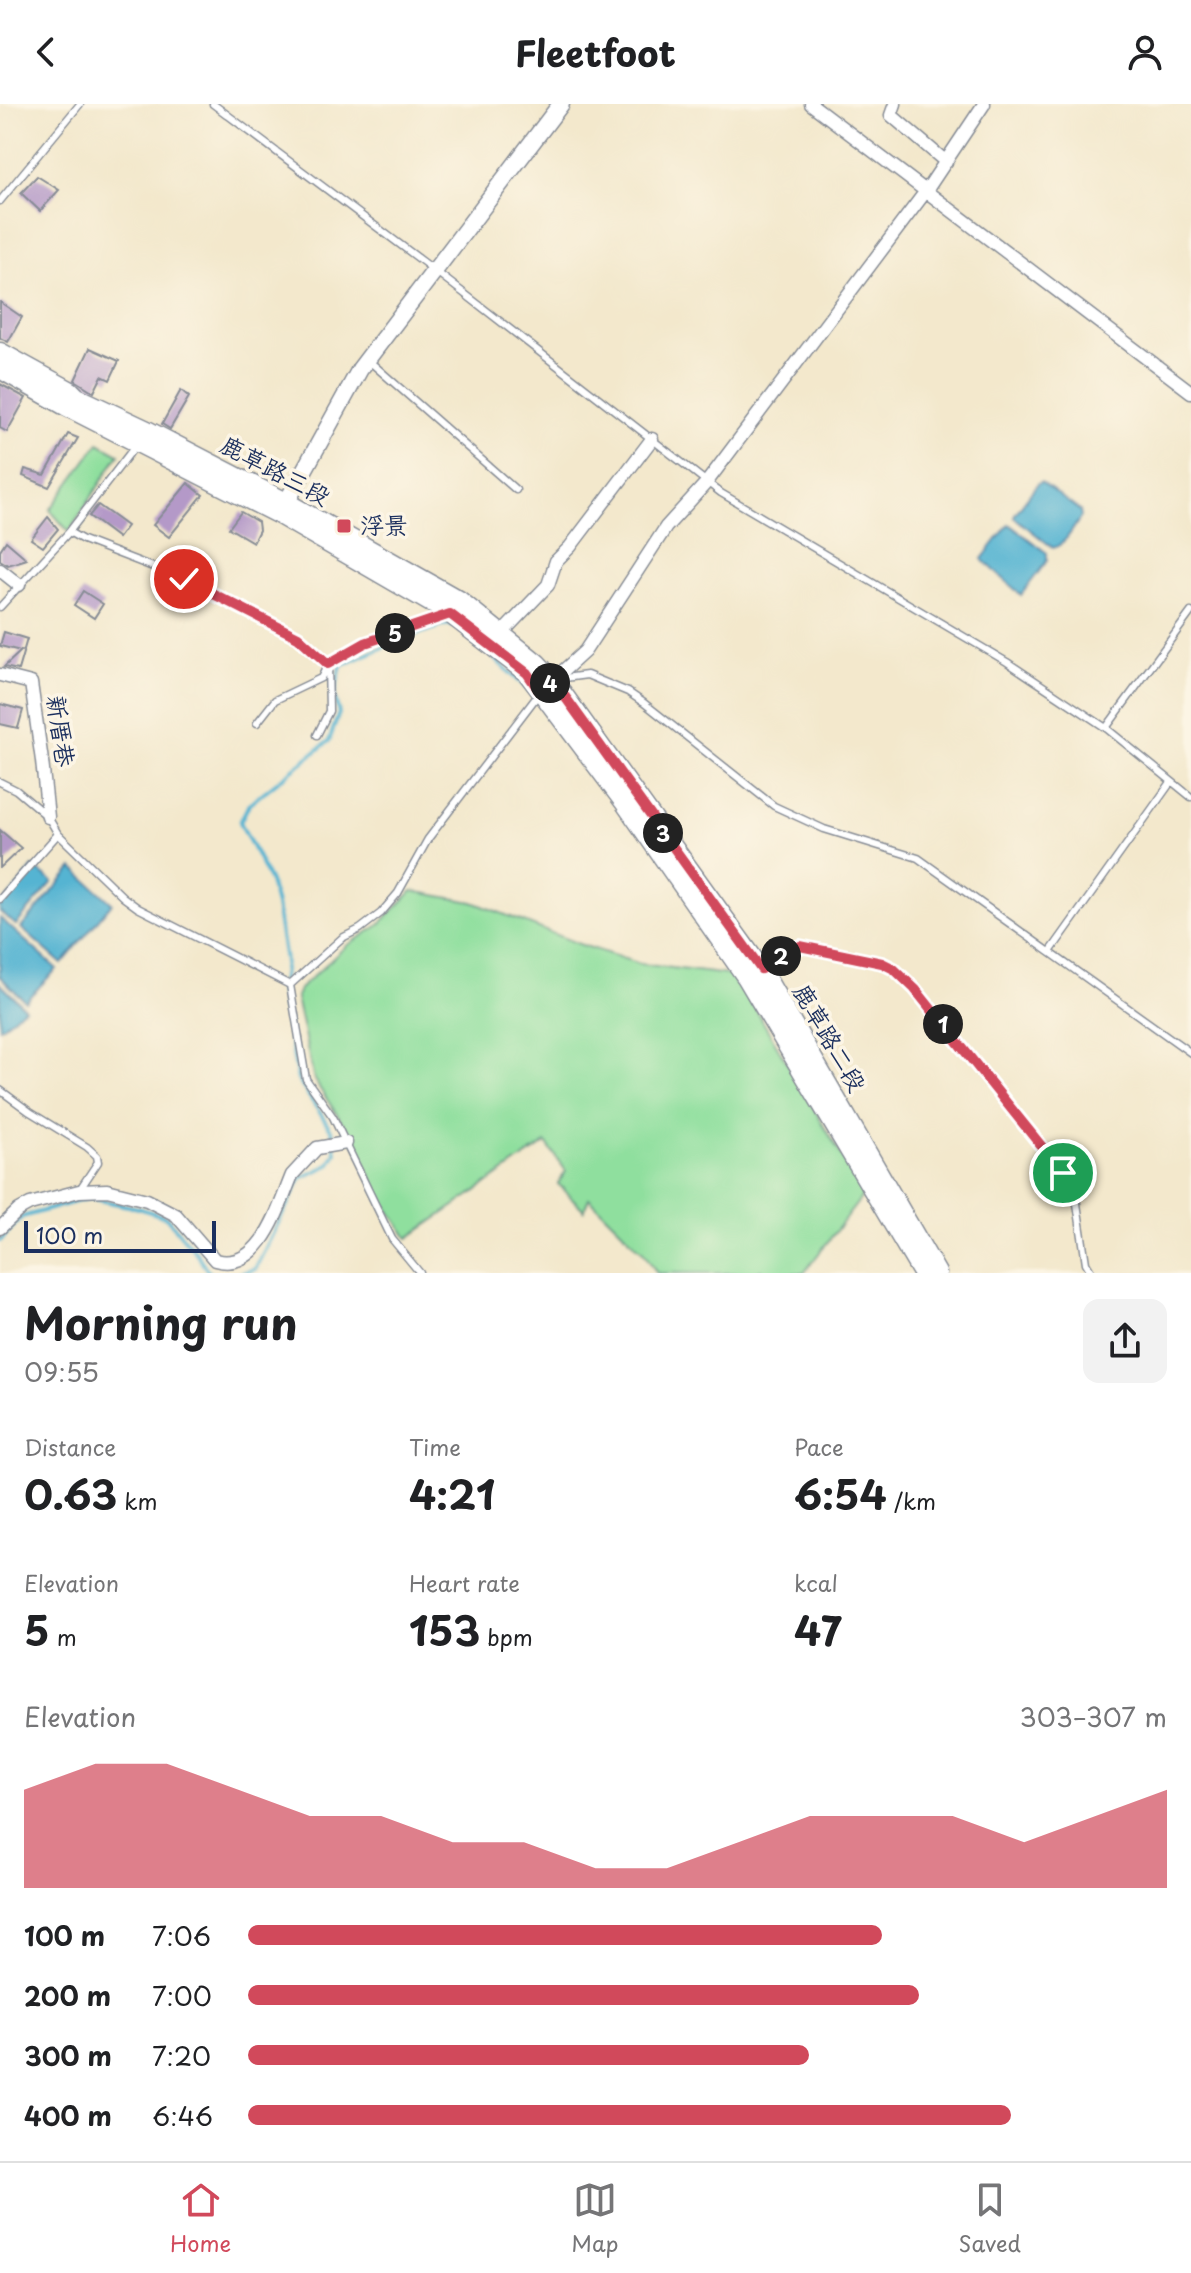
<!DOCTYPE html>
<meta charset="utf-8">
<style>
body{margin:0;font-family:"Playpen Sans","LXGW WenKai TC",sans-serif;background:#f2f2f2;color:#202124;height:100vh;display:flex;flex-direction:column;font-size:30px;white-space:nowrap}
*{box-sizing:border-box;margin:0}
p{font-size:26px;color:#757577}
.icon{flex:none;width:44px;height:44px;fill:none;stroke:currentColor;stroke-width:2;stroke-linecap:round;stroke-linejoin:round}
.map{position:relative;height:1169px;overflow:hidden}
.panel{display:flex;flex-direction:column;background:#fff;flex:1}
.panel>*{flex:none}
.scale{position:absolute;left:24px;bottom:20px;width:192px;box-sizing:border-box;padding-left:8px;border:4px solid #1b2f5e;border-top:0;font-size:22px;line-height:28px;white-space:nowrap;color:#1b2f5e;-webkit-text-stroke:6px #fcf5e5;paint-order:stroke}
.pin{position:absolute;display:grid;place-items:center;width:68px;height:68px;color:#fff;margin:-34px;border:4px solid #fff;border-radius:50%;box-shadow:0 2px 8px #0007}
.km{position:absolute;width:40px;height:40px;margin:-20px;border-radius:50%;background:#222;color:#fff;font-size:22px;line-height:40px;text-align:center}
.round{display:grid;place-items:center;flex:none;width:84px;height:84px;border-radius:16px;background:#f2f2f2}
.overview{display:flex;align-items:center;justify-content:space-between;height:136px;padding:0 24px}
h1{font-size:44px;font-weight:700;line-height:60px}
.figures{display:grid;grid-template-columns:repeat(3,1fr);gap:12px;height:136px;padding:8px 24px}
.figures div{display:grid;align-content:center}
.figures b{font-size:40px;font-weight:700}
.figures small{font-size:22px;font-weight:400}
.figures p{font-size:22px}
.chart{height:224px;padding:16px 24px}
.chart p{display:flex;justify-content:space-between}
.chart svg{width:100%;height:144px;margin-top:8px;fill:#d1495b;opacity:.7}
ul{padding:0 24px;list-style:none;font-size:26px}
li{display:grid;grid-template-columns:128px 96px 1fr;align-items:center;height:60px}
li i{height:20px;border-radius:10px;background:#d1495b}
header{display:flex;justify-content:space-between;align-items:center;height:104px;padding:0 24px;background:#fff;font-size:36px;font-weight:700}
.tab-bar{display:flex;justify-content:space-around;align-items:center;height:112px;border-top:2px solid #e0e0e0;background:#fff;font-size:22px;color:#757577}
.tab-bar a{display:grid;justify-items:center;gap:4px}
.tab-bar .active{color:#d1495b}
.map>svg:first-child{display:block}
</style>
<header><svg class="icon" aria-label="back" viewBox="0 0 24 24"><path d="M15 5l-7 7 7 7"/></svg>Fleetfoot<svg class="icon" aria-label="person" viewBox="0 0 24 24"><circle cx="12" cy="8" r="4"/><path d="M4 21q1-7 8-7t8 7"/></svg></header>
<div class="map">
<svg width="1191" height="1169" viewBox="0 0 1191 1169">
<rect width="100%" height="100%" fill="#fcf5e5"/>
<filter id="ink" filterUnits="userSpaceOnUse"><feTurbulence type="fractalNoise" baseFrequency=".0125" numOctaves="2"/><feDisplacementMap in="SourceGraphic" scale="16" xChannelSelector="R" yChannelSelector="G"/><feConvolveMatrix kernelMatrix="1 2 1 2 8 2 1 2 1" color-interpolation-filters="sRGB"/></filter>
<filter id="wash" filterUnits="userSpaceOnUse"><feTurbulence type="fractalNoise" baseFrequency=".006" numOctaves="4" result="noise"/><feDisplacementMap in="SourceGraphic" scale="32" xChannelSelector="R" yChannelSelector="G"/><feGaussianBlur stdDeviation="1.8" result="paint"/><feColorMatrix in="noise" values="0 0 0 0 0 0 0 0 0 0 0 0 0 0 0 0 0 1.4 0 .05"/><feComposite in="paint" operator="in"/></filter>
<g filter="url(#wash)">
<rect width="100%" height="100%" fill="#f3e8cc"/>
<path fill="#8fdf9e" stroke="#55877e" stroke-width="2" d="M99 339 119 350 69 428 50 406Z
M412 787 473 798 579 840 640 860 736 872 864 1090 804 1169H764L761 1166 757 1169H657L644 1149 589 1094 584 1106 558 1080 566 1067 546 1039 408 1134 383 1097 350 1030 314 976 296 894 299 885 346 842 378 822Z"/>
<path fill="#54b4d2" stroke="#387298" stroke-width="2" d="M1041 378 1080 407 1081 413C1073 424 1066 440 1053 444L1014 413 1015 410 1038 379Z
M1009 420 1047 449V457L1021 491 982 455Z
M33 763 53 778 16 821 0 808V803Z
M73 764 112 799 62 860 21 824Z
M0 814 57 865 25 897 0 872Z
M0 879 25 904 0 924Z"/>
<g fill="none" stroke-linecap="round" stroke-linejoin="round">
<path stroke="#54b4d2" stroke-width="4" d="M494 554 529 586
M0 1137 22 1113 89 1094 138 1104 166 1113 197 1150 209 1169
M241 1169 255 1165 301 1074 329 1061 336 1049 332 1027 298 976 281 888 285 857 276 801 270 778 240 718 249 700 329 637 339 609 334 591 341 562 400 536 448 520 452 522"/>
</g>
<g id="blocks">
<path fill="#b499c8" d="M37 72 59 86 40 107 21 89Z
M0 198 22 213 8 238 0 234Z
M90 244 119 257 110 276 102 272 94 288 75 276Z
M0 280 26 294 7 328 0 324Z
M181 286 189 293 170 325 162 320Z
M68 330 78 334 49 383 23 372 25 365 45 371Z
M188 379 203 391 169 433 153 421Z
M98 401 127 422 118 434 89 412Z
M241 408 258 418 259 426 253 438 229 424Z
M48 413 58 425 43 443 31 435Z
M6 437 27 455 8 461 0 456V446Z
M83 487 103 500 94 514 74 501Z
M4 528 27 535 18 566 4 563 21 547 0 542Z
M0 600 23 606 18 624 0 620Z
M0 726 21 744 0 764Z"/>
</g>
</g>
<g filter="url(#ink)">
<use href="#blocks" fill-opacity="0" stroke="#878c95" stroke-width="2"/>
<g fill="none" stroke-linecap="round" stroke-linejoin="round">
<g stroke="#878c95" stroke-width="9">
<path id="lane" d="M213 0 434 166 721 389 1007 558 1106 624 1191 693
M0 97 80 0
M368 256 516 386
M69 428 83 436 184 475 298 533 328 560 321 574 275 596 257 619
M0 503 69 428 136 341
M557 575 587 571 628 588 644 599 774 702 824 725 918 754 1191 949
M1106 624 1191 508
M317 631 329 607 328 560 365 539 444 512
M0 678 16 686 48 713 58 730 123 793 138 804 290 881 342 834 360 825 381 809 398 789 428 735 538 591
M0 795 58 730
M1050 848 1171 678
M763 865 800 842 882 859 894 865 915 885 1072 1080 1076 1093 1086 1159 1092 1169
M290 881 306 975 333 1013 392 1135 420 1169
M0 986 30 1008 87 1043 97 1052 98 1058 80 1085"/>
</g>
<g stroke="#878c95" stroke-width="15">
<path id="street" d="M811 0 1191 288
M895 0 891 11 946 58
M0 466 19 481
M501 530 548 481 556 457 570 443 652 335
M0 571 31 579 42 657 48 713
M550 579 585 547 666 423 707 378 926 87 984 0
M0 1124 19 1106 30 1100 79 1087 107 1086 147 1096 176 1111 215 1156C261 1169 279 1102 292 1071L317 1044 346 1039"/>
</g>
<g stroke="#878c95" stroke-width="19">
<path id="secondary" d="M280 410 360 265 561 0"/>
</g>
<g stroke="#878c95" stroke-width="21">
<path id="primary" d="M0 248 71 287 77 293 147 326 286 398 459 496 537 559 553 576 761 865 937 1169
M0 265 67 303 279 411 343 448 450 510 527 569 624 698 746 873 922 1169"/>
</g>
<use href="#lane" stroke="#fff" stroke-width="6"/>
<use href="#street" stroke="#fff" stroke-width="12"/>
<use href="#secondary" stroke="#fff" stroke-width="16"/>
<use href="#primary" stroke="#fff" stroke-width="18"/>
</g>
</g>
<g fill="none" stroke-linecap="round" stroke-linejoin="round" filter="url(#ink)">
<g stroke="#fff" stroke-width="16">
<path id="route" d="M184 475 298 533 328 560 365 539 450 510 527 569 540 588 553 576 761 865 800 842 882 859 894 865 915 885 1063 1069"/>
</g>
<use href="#route" stroke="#d1495b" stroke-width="10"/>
</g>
<rect fill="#d1495b" stroke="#fcf5e5" stroke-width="3" x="336" y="414" width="16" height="16" rx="4"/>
<g text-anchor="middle" stroke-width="7" stroke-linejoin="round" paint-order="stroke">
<g font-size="24" fill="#1b2f5e" stroke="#fcf5e5">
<text transform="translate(275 367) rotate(28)" y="8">鹿草路三段</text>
<text transform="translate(60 627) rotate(82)" y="8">新厝巷</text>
<text transform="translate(829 934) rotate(60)" y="8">鹿草路二段</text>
</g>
<g font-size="24" fill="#1b2f5e" stroke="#fcf5e5" text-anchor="start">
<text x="360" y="430">浮景</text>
</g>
</g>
</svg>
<div class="scale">100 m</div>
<div class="pin" style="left:1063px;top:1069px;background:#1e9e55"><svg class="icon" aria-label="arrive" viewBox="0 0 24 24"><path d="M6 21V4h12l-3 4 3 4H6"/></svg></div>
<div class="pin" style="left:184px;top:475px;background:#d93025"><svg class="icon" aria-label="check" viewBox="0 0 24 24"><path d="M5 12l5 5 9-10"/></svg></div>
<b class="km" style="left:943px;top:920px">1</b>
<b class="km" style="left:781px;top:852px">2</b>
<b class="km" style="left:663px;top:729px">3</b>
<b class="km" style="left:550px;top:579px">4</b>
<b class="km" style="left:395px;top:529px">5</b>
</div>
<section class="panel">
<div class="overview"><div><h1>Morning run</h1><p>09:55</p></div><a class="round"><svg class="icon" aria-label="share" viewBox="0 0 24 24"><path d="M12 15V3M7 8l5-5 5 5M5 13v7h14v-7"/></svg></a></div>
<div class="figures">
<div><p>Distance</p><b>0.63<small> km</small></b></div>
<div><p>Time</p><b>4:21</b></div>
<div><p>Pace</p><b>6:54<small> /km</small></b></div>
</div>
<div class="figures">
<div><p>Elevation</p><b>5<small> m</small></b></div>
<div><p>Heart rate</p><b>153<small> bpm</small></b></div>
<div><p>kcal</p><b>47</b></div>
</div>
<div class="chart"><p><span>Elevation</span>303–307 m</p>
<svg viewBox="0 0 160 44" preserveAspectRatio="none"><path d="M0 44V14L10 6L20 6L30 14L40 22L50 22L60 30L70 30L80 38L90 38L100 30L110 22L120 22L130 22L140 30L150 22L160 14V44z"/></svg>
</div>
<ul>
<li><b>100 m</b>7:06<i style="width:69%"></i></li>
<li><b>200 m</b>7:00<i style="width:73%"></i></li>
<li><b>300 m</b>7:20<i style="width:61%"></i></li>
<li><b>400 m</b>6:46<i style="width:83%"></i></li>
</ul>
</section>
<nav class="tab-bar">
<a class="active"><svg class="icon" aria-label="home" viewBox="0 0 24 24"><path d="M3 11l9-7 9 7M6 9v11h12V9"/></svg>Home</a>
<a><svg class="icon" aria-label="map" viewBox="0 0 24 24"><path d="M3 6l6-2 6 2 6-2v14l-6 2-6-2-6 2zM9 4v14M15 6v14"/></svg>Map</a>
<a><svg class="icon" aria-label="saved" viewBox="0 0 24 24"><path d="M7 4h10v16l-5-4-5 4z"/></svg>Saved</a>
</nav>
